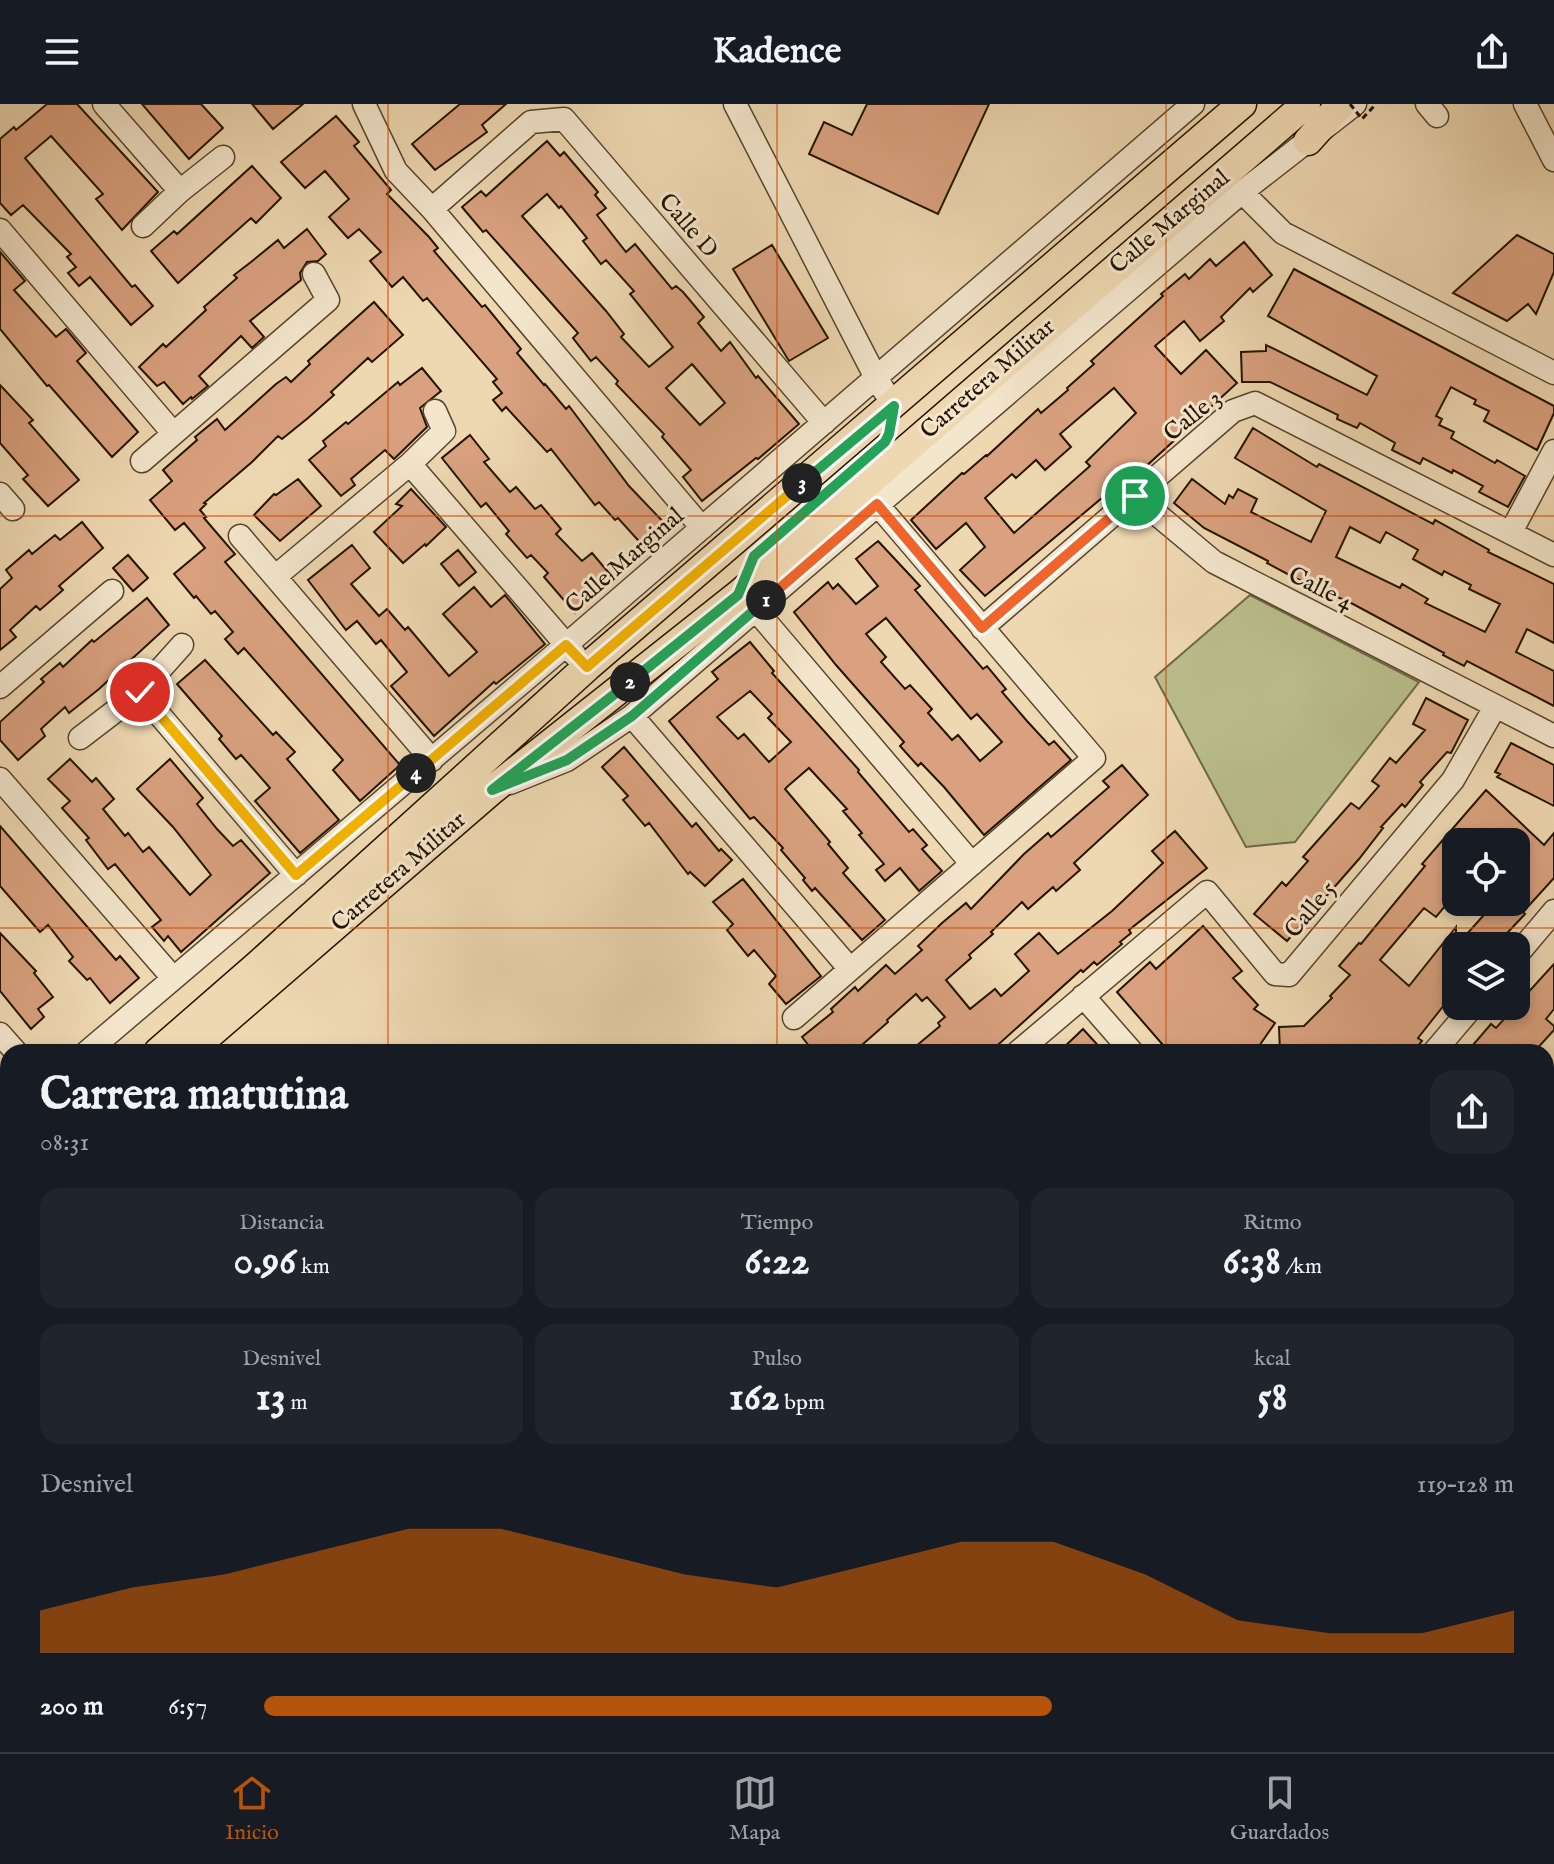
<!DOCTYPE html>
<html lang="es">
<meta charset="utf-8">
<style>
body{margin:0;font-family:"IM FELL English",serif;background:#20242c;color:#f1f3f6;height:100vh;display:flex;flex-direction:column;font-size:30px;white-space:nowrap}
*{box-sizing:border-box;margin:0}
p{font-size:26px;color:#9ea1a6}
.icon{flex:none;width:44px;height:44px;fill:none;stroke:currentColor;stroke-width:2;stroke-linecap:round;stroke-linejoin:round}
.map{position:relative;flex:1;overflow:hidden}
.sheet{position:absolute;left:0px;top:940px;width:1554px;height:708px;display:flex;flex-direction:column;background:#171b24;border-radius:24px 24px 0 0;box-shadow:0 4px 12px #0003}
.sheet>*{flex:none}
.buttons{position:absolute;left:1442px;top:724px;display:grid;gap:16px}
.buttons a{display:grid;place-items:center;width:88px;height:88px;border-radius:16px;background:#171b24;box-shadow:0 4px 12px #0003;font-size:40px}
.pin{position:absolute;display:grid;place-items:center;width:68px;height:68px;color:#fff;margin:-34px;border:4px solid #fff;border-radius:50%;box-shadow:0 2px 8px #0007}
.km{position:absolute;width:40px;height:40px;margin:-20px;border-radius:50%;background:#222;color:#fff;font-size:22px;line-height:40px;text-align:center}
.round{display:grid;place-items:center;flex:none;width:84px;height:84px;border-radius:24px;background:#20242c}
.summary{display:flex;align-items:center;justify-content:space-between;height:136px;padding:0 40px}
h1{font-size:44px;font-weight:800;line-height:60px}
.metrics{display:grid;grid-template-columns:repeat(3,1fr);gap:12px;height:136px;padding:8px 40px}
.metrics div{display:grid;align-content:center;border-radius:20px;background:#20242c;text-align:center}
.metrics b{font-size:40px;font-weight:800}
.metrics small{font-size:22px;font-weight:400}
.metrics p{font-size:22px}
.chart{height:224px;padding:16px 40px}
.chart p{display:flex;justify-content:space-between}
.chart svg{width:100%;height:144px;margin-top:8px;fill:#b45309;opacity:.7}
ul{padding:0 40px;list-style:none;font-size:26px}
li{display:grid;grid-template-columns:128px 96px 1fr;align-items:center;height:60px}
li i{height:20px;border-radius:10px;background:#b45309}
header{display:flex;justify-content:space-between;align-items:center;height:104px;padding:0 40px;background:#171b24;font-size:36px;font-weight:800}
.tabs{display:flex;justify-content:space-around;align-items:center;height:112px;border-top:2px solid #363941;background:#171b24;font-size:22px;color:#9ea1a6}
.tabs a{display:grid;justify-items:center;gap:4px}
.tabs .on{color:#b45309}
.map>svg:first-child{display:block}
</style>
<header><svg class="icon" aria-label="menu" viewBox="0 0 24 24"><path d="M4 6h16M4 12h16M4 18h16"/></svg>Kadence<svg class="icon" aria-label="share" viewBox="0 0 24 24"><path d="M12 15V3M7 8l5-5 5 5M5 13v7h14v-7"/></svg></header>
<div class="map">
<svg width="1554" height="1648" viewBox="0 0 1554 1648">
<rect width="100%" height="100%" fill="#eed8b2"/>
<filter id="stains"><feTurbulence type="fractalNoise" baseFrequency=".0025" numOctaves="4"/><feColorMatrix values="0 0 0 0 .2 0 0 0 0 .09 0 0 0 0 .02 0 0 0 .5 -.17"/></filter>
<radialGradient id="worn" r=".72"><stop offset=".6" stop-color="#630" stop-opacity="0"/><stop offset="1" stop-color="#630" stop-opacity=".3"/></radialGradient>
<path fill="#babe8c" stroke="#6f6946" stroke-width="2" d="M1250 491 1419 578 1295 738 1246 743 1155 573Z
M518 1640H820L798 1648H525Z"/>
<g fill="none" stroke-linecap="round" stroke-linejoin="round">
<path stroke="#6e756f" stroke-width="5" d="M440 1640 443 1648"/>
</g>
<path fill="#d9a17f" stroke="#241401" stroke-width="2" fill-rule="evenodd" d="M47 0H77L158 88 122 126 96 95 103 90 51 32 25 54 132 183 135 181 153 202 131 221 90 173 79 182 68 169 76 163 67 153 71 150 23 101 11 111 0 99V35L14 23 16 26Z
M142 0H201L223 24 189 55Z
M252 0H303L273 25Z
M460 0H506L482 21 487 28 435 66 412 40Z
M867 0H989L938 110 809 50 824 18 852 31Z
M336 12 359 38 354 42 391 86 387 90 429 133 438 144 434 147 482 203 485 201 521 245 517 249 544 281 545 280 566 305 569 302 629 382 669 424 646 445 618 414 615 416 599 398 595 401 551 345 547 348 506 303 502 307 493 296 502 289 493 278 497 275 427 194 423 197 403 173 392 183 370 157 381 148 359 125 348 134 329 113 349 95 325 67 305 84 281 58Z
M547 37 560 52 564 48 598 88 595 91 606 104 597 111 626 148 635 140 672 185 676 182 683 188 704 213 698 219 721 247 730 238 756 274 758 272 799 320 758 355 756 354 702 397 683 373 691 366 662 333 664 330 616 280 618 277 596 253 591 257 573 234 578 229 486 126 483 128 462 103 481 87 486 92ZM547 90 559 104 561 102 587 134 583 137 601 160 606 156 634 187 630 190 673 243 649 263 621 233 624 230 606 207 522 112ZM692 260 725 299 700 321 666 284Z
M252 62 281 94 256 119 251 114 178 179 151 147 174 127 177 130Z
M307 125 326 150 318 157 307 158 300 169 301 176 250 217 264 233 252 244 241 232 199 272 208 282 192 295 191 293 183 300 164 278 157 282 139 263 163 240 166 243 206 206 204 203 237 174 234 171 251 158 278 136 284 144Z
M1517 131 1554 150V168L1536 210 1528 200 1507 217 1453 189Z
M1244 138 1272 171 1253 188 1250 184 1221 213 1224 217 1200 237 1184 217 1155 242 1181 270 1206 246 1237 279 1143 365 1140 362 985 492 960 466 985 443 966 419 936 445 911 416 962 369 964 370 986 351 987 352 1038 305 1041 309 1068 286 1067 284 1094 260 1091 257 1163 192 1161 190 1185 170 1189 175 1210 155 1216 162ZM1114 284 1136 309 1086 358 1090 362 1014 429 985 394 1012 370 1016 374 1036 356 1045 366 1071 343 1060 330Z
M772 141 828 234 789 257 733 165Z
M0 148 25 177 14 186 56 233 66 225 86 249 77 257 138 328 112 353 49 281 47 282 0 225Z
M1294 165 1554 302V309L1537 346 1484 317 1489 307 1474 300 1476 296 1451 283 1436 312 1442 315 1439 321 1454 328 1451 334 1495 359 1497 356 1525 372 1508 403 1479 388 1483 382 1453 366 1452 369 1423 354 1420 360 1392 346 1395 339 1360 319 1357 324 1337 315 1338 311 1270 278H1242L1241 248 1266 247V241L1367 291 1377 272 1268 212Z
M374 198 403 231 372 258 368 254 331 288 334 291 308 314 282 335 278 332 252 358 204 399 206 400 200 406 206 413 204 414 235 450 225 458 400 661 360 697 333 666 343 656 244 544 238 550 225 535 233 528 215 507 211 510 196 492 194 494 174 470 205 444 184 419 175 426 150 396 172 377 163 366 197 336 195 333 217 315 225 326 276 280 286 273 291 278 310 260 308 257Z
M422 264 441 287 420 304 427 323 394 355 385 346 351 375 355 381 341 392 309 356 326 342 323 337 346 318 348 320 398 278 400 281Z
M0 281 33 316 29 319 79 376 48 402 23 375 28 371 0 339Z
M1253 324 1317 363 1319 360 1433 420 1435 416 1489 446 1488 448 1554 480V539L1527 525 1516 548 1554 567V602L1467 557 1464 562 1443 551 1444 549 1353 500 1295 474 1267 459 1268 457 1204 424 1174 399 1192 375 1225 400 1229 391 1233 394 1238 385 1257 395 1251 408 1311 438 1326 407 1235 354ZM1350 423 1380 439 1386 428 1418 446 1413 455 1442 471 1444 467 1471 481 1469 485 1500 500 1485 528 1425 499 1428 495 1402 480 1400 484 1336 453Z
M470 331 489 355 484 358 510 388 516 383 535 405 541 401 561 425 556 430 582 457 592 449 614 475 575 509 544 473 548 469 531 451 527 454 506 430 509 427 486 399 481 403 442 354Z
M298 375 321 402 280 437 254 411 274 390 276 391Z
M411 385 446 423 426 442 425 440 403 459 374 428 402 402 396 400Z
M82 418 103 444 59 482 63 486 40 506 36 502 10 526 16 533 0 546V485L12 474 6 466 29 446 32 450 55 431 60 436Z
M878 437 920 482 915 486 983 565 987 562 1006 585 1002 588 1027 617 1049 641 1054 637 1071 656 984 731 944 683 921 659 918 662 900 642 904 638 836 561 794 508 828 478 833 485 838 480 856 500 878 482 856 455ZM886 514 971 615 977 610 1002 638 980 657 958 631 952 636 928 609 932 605 910 581 905 585 881 558 886 553 866 530Z
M352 441 370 464 351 480 379 512 387 505 405 526 408 523 449 572 477 548 443 510 474 483 491 503 505 491 545 540 496 580 494 578 434 632 391 582 407 568 381 536 376 540 357 517 346 526 308 476Z
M458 446 476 468 459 482 441 460Z
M128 451 148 474 133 487 113 464Z
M147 494 169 521 99 585 69 609 65 603 41 625 45 632 18 656 0 636V618L44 578 41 575 60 559 63 563 92 536 94 538Z
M750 538 774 567 772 569 859 666 858 668 909 728 913 725 927 741 922 745 942 767 919 787 900 764 885 777 876 766 884 760 859 731 862 729 843 707 847 705 809 664 788 682 785 685 830 738 828 740 848 764 843 769 885 816 862 836 815 784 812 787 803 776 805 774 781 746 783 744 754 713 750 715 669 617 718 575 712 568ZM750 587 772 610 768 614 791 638 769 658 744 630 738 635 717 613Z
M205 556 273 631 276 628 295 648 287 655 339 716 300 749 255 697 270 684 241 651 236 655 219 635 222 632 177 580Z
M1426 594 1468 616 1451 649 1447 648 1420 678 1423 681 1405 703 1402 700 1381 723 1383 724 1359 755 1287 837 1254 810 1282 778 1286 782 1308 757 1303 753 1351 699 1359 705 1379 682 1372 677 1390 654 1396 659 1425 626 1413 620Z
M1511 639 1554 661V702L1497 673 1500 670 1495 668Z
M624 643 692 723 696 719 719 747 721 745 732 756 705 782 690 768 688 770 649 719 645 722 623 696 628 692 602 663Z
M70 655 92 678 96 674 114 695 103 705 125 732 128 729 143 748 149 743 190 791 211 771 173 723 137 685 170 655 203 694 197 700 217 725 233 742 241 736 270 769 181 848 168 832 164 837 152 823 161 816 115 760 108 765 86 736 89 734 62 704 70 697 48 675Z
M1122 661 1148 691 1074 759 1080 766 1056 787 1053 783 1028 805 1022 798 991 828 993 830 969 851 971 854 946 876 970 905 995 885 1001 892 1029 867 1015 850 1039 829 1058 850 1112 807 1163 759 1152 747 1175 727 1207 764 1129 826 1131 829 1120 838 1122 840 1097 861 1094 858 1083 868 1081 866 990 948H909L940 922 938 919 945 913 927 893 922 897 916 890 887 916 888 918 854 948H814L802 933 833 908 831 905 855 883 858 887 886 861 895 870 922 846 918 842 942 819 966 799 971 805 1024 750 1048 729 1051 733 1109 683 1103 677Z
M1486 686 1544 741 1554 729V774L1523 808 1525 810 1495 842H1456L1483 812 1468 798H1516V738H1456V789L1436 813 1424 804 1380 856 1409 882 1456 823V886L1418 934 1422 937 1413 948H1280L1279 923 1304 922 1332 894 1330 892 1350 871 1339 862 1359 839 1361 840 1425 762 1422 760Z
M0 722 116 856 120 852 139 874 110 899 90 874 87 876 69 857 73 853 48 821 40 828 0 782Z
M743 775 821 872 786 900 769 880 776 872 754 846 748 852 727 826 733 820 713 798Z
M1203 822 1242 867 1233 874 1258 901 1254 905 1275 919 1255 948H1169L1117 888 1150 858 1156 865Z
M0 829 36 867 34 869 53 893 38 905 44 913 31 925 0 887Z
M1554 860V905L1546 915 1554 922V926L1534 948H1481L1473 941 1491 920 1496 924Z
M1083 925 1104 948H1059Z"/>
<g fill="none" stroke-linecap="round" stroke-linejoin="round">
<g stroke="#56452d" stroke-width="25">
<path id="minor" d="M104 0 180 87
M364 0 396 67 432 105 702 424
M735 0 876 274 894 302
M1427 0 1437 12
M1525 0 1554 56
M1242 88 1283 129 1554 269
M432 105 531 18 564 15 824 319
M143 122 180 87 223 53
M0 126 173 329
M142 357 328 196 314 170
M410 360 575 551
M0 390 13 405
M1135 392 1214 458 1554 632
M1511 428 1554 347
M240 432 432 656
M276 472 410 360 444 327 435 307
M755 505 972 760
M982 524 1233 307 1255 299 1554 451
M0 583 112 487
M140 588 296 771
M632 612 850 865
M80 634 140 588 182 541
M0 675 173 874
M510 679 567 656 632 612 1242 88 1355 0
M1516 852 1554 807
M1083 892 1132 948
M794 914 1094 654 877 400
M0 930 16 948
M87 948 566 541 1193 0
M1018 948 1207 788 1275 870 1289 871 1453 676 1495 603
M1434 948 1473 902
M1546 989 1554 979
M0 1024 8 1017
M1546 1123 1554 1114
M1546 1185 1554 1196
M1099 1640 1105 1648
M1127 1648 1131 1640"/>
</g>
<g stroke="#241401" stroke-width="31">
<path id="major" d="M1308 37 1341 0
M158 948 259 860 587 563 1242 0
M189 948 492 686 738 491 1306 0
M0 1085 8 1078
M0 1117 8 1110"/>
</g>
<path stroke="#241401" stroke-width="3" stroke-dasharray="6 4" stroke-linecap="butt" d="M848 1648 857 1644"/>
<use href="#minor" stroke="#f4e6cd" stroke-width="22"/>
<use href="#major" stroke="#eed8b2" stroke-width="28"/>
<path stroke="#241401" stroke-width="3" stroke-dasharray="6 4" stroke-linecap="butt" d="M1350 0 1362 15 1376 0"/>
</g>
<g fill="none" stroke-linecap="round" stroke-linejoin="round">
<g stroke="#fff" stroke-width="16">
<path id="split-1" d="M766 496 877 400 982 524 1135 392"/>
</g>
<g stroke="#fff" stroke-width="16">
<path id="split-2" d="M630 578 492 686 567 656 632 612 766 496"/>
</g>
<g stroke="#fff" stroke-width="16">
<path id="split-3" d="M630 578 738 491 754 452 885 338 889 330 894 302 802 379"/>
</g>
<g stroke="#fff" stroke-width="16">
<path id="split-4" d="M416 669 566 541 587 563 802 379"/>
</g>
<g stroke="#fff" stroke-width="16">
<path id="split-5" d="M140 588 296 771 416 669"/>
</g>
<use href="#split-1" stroke="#f0652b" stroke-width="10"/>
<use href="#split-2" stroke="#22a559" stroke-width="10"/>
<use href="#split-3" stroke="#22a559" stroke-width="10"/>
<use href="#split-4" stroke="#f5b400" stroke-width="10"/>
<use href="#split-5" stroke="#f5b400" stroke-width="10"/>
</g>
<path fill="none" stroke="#d4520b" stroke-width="2" stroke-opacity="0.55" d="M388 0V948M777 0V948M1166 0V948M0 412H1554M0 824H1554M0 1236H8M1546 1236H1554M388 1640V1648M777 1640V1648M1166 1640V1648"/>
<g text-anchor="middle" stroke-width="6" stroke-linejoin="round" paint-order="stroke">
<g font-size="24" fill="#241401" stroke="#f4e6cd">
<text transform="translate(1169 117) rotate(-40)" y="8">Calle Marginal</text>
<text transform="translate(689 121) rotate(49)" y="8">Calle D</text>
<text transform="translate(987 274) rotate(-41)" y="8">Carretera Militar</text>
<text transform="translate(1192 311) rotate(-39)" y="8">Calle 3</text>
<text transform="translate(624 456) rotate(-41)" y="8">Calle Marginal</text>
<text transform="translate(1321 484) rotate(27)" y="8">Calle 4</text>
<text transform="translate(398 767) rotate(-41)" y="8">Carretera Militar</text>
<text transform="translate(1310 805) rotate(-50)" y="8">Calle 5</text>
</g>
</g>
<rect width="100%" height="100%" filter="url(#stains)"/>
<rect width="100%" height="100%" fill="url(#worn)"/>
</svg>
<div class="buttons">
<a><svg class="icon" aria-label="locate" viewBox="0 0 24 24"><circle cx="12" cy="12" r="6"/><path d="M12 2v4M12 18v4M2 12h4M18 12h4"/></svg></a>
<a><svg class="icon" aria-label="layers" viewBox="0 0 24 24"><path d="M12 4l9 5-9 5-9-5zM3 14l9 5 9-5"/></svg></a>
</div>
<div class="pin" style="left:1135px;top:392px;background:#1e9e55"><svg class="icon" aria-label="arrive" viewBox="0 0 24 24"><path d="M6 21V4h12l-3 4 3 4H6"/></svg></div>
<div class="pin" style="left:140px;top:588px;background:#d93025"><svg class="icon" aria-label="check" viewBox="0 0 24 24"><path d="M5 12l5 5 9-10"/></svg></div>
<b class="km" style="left:766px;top:496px">1</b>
<b class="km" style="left:630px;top:578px">2</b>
<b class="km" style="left:802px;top:379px">3</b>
<b class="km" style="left:416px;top:669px">4</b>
<section class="sheet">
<div class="summary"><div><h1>Carrera matutina</h1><p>08:31</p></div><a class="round"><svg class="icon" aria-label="share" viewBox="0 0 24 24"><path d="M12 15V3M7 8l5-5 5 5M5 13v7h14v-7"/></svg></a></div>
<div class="metrics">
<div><p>Distancia</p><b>0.96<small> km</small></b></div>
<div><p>Tiempo</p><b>6:22</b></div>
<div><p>Ritmo</p><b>6:38<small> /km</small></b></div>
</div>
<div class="metrics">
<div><p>Desnivel</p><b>13<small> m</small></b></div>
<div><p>Pulso</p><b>162<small> bpm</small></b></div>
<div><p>kcal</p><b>58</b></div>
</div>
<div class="chart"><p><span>Desnivel</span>119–128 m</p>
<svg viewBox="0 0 160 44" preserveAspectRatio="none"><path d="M0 44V31L10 24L20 20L30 13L40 6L50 6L60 13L70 20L80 24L90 17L100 10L110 10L120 20L130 34L140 38L150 38L160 31V44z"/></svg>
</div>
<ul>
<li><b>200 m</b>6:57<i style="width:63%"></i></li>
</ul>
</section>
</div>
<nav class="tabs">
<a class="on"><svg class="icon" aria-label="home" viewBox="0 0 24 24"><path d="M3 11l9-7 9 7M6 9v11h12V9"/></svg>Inicio</a>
<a><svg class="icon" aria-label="map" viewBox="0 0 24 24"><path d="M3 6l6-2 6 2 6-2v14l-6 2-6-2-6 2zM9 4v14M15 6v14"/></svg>Mapa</a>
<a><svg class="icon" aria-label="saved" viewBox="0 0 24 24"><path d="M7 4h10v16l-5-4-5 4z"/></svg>Guardados</a>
</nav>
